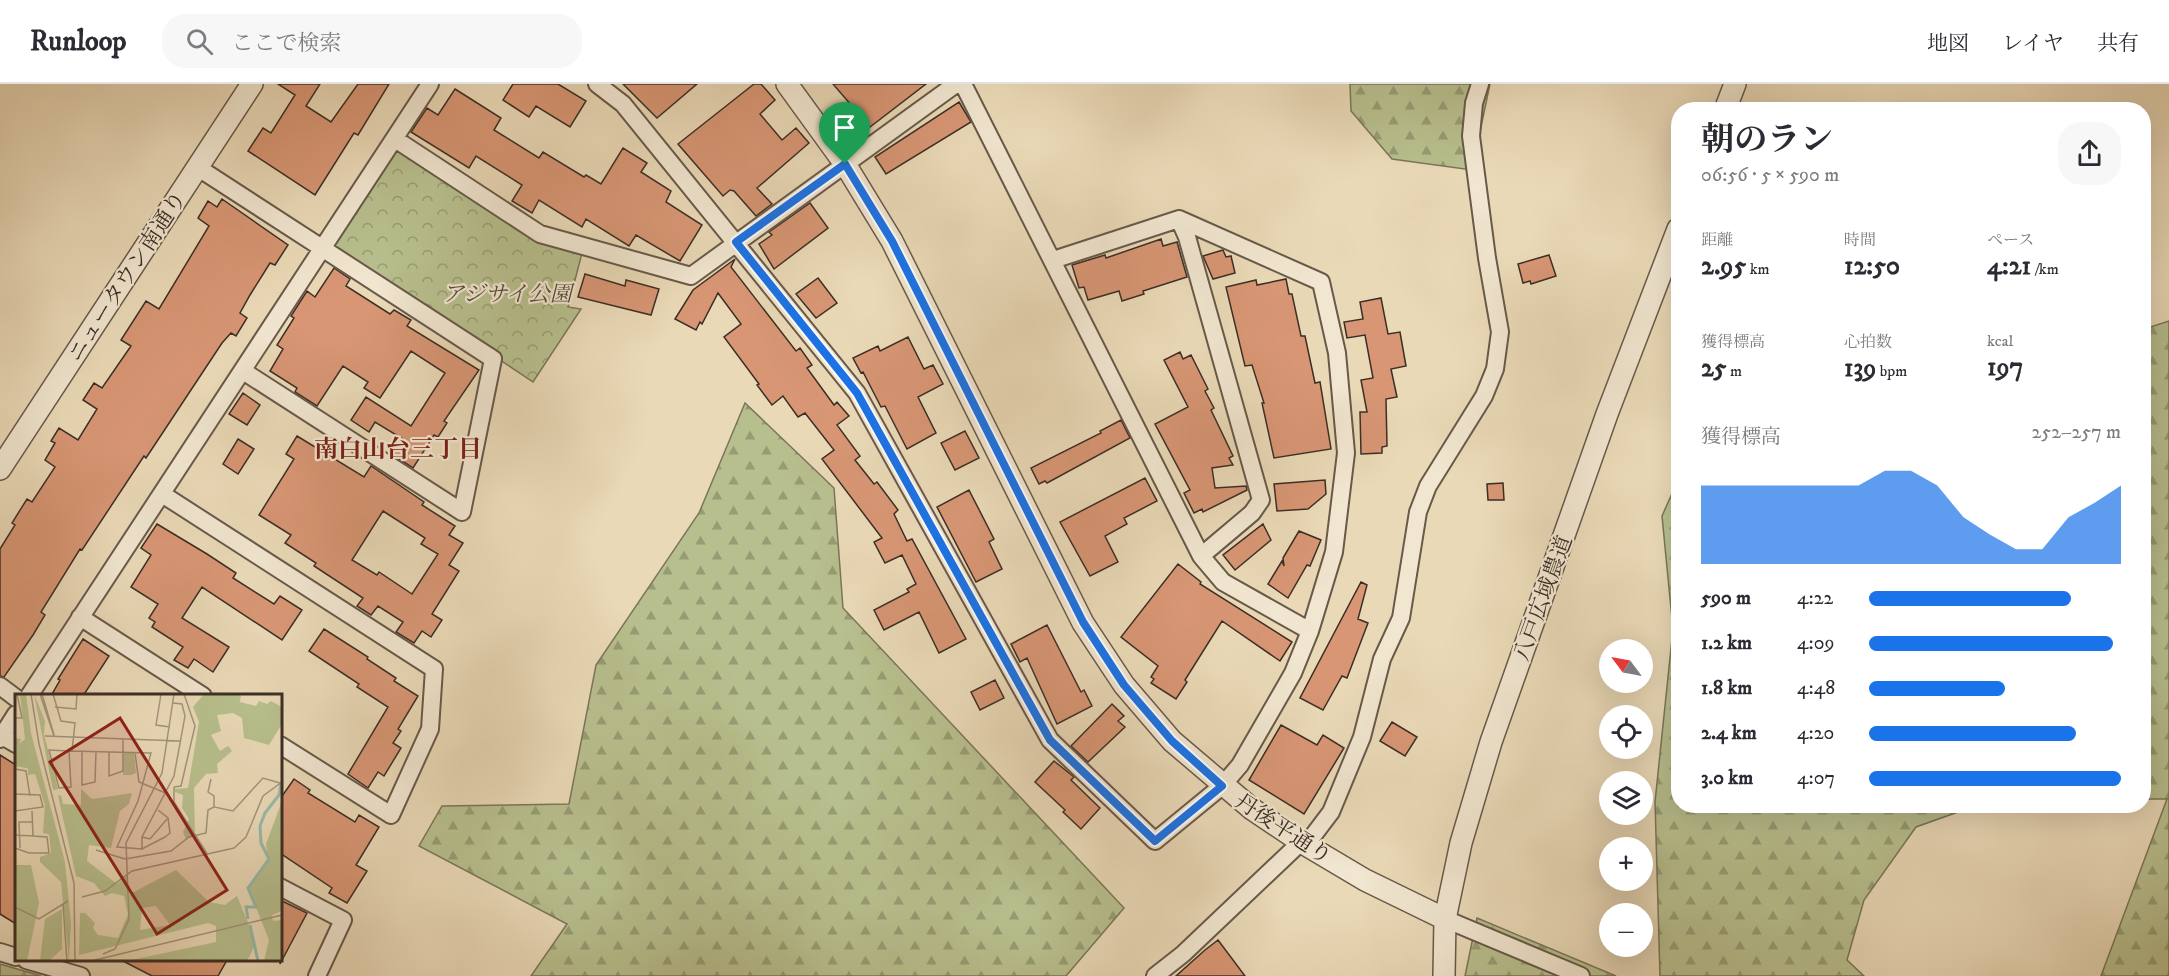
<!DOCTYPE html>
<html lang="ja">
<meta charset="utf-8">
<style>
body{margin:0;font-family:"IM FELL DW Pica","Noto Serif JP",serif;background:#f7f7f7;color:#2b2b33;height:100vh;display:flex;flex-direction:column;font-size:22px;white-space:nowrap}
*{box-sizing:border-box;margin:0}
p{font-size:20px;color:#7c7c81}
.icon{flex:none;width:33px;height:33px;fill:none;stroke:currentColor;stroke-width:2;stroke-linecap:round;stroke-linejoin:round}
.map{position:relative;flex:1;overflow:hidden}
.sheet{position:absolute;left:1671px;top:18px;width:480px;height:711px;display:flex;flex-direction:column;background:#fff;border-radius:24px;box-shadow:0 6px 24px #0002}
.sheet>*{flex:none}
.needle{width:39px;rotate:302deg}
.tools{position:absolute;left:1599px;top:555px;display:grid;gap:12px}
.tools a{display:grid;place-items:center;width:54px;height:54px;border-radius:50%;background:#fff;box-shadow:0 6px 24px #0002;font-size:30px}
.pin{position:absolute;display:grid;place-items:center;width:51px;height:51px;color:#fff;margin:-62px -26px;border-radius:50% 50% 50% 0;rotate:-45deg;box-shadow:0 0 6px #0007}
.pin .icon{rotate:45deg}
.round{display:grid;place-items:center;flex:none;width:63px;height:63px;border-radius:24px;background:#f7f7f7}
.headline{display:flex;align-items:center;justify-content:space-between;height:102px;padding:0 30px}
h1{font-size:33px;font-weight:700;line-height:45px}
.stats{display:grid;grid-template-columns:repeat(3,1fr);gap:9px;height:102px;padding:6px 30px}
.stats div{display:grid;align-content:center}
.stats b{font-size:26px;font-weight:700}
.stats small{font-size:16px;font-weight:400}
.stats p{font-size:16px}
.chart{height:168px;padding:12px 30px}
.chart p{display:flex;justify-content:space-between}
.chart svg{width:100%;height:108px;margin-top:6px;fill:#1a73e8;opacity:.7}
ul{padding:0 30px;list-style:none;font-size:20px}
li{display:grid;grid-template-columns:96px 72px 1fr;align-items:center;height:45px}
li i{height:15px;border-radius:8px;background:#1a73e8}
header{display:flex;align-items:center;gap:36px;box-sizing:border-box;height:84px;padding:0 30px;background:#fff;border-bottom:2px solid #e1e1e2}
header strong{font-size:28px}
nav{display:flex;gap:33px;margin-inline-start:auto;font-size:21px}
.search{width:420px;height:54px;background:#f7f7f7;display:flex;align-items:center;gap:15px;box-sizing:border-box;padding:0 21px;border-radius:24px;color:#7c7c81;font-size:22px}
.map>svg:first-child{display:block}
</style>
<header>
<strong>Runloop</strong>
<div class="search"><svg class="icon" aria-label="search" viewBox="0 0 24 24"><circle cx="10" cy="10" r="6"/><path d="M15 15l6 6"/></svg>ここで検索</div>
<nav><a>地図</a><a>レイヤ</a><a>共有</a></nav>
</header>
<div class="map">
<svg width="2169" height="892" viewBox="0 0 2169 892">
<defs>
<pattern id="forest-firs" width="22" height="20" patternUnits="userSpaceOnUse" patternTransform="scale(1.5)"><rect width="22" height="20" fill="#b8bf8e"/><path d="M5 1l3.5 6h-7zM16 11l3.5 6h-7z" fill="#979c74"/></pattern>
<pattern id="park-crowns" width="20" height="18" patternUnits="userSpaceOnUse" patternTransform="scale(1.5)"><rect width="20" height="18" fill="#b8bf8e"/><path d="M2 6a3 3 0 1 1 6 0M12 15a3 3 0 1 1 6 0" fill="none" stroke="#979c74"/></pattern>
</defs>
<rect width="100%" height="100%" fill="#ead9b7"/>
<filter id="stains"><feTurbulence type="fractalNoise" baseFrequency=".00333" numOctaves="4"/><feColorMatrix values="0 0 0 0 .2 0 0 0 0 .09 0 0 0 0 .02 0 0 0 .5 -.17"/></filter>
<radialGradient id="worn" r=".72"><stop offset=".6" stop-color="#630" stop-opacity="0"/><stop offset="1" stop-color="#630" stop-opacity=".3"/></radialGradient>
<path fill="url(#forest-firs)" stroke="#7a765a" stroke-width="1.5" d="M1350 0H1490L1472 86 1392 75 1351 27Z
M2169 237V892H2101L2167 715H2144V245Z
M745 319 834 404 843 524 1124 824 1066 892H531L567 840 419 762 442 722 569 720 596 581 699 429Z
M1678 396V722H1975L1916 743 1864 816 1847 876 1864 892H1660L1655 718 1673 545 1662 432Z
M1477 834 1616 892H1465Z
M0 880 41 892H0Z"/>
<path fill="url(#park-crowns)" stroke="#7a765a" stroke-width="1.5" d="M392 66 400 68 536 157 582 169 568 223 581 225 533 298 330 162Z"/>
<path fill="#d89674" stroke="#3c2e26" stroke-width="1.5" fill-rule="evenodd" d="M278 0H320L306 22 331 38 358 0H389L358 51 354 49 315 111 248 67 263 44 271 49 295 11Z
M513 0H558L586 17 570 43 536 22 529 33 503 16Z
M623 0H697L657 34Z
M754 0H761L775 16 760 30 782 56 796 44 809 59 757 104 772 120 756 132 734 107 730 106 723 112 678 60Z
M833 0H926L870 43Z
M455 5 501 34 494 46 539 74 543 68 584 93 586 91 601 100 623 64 647 79 641 88 671 107 666 118 702 141 680 177 636 151 629 162 586 135 582 143 539 116 532 129 512 117 522 101 476 72 469 84 411 48 427 24 438 31Z
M959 18 971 38 886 90 875 73Z
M222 115 288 161 275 181 270 179 250 211 240 229 247 234 236 252 231 249 222 259 146 374 144 372 82 466 80 465 41 528 45 531 33 551 4 593 0 592V465L15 441 12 439 27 415 32 418 55 383 45 376 55 359 51 357 59 344 78 356 97 325 83 316 94 299 102 304 131 262 121 256 146 217 159 225 209 142 198 134 208 117 217 123Z
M810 119 828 144 774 185 759 160 772 151 769 148Z
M1161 155 1163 162 1177 158 1187 193 1143 207 1144 210 1122 217 1119 207 1088 216 1084 203 1079 204 1072 181 1105 171 1106 174Z
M1223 166 1226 173 1231 172 1235 189 1213 195 1203 172Z
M1549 171 1556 192 1531 200 1530 197 1523 199 1518 180Z
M735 175 731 183 796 267 800 264 812 281 807 284 834 321 837 318 849 332 837 341 860 372 855 376 874 400 877 398 898 426 894 430 907 457 912 455 966 555 939 569 919 528 884 546 874 526 909 508 907 505 916 500 902 471 885 479 874 458 882 454 822 375 834 366 805 329 798 333 783 312 772 321 757 301 759 300 724 253 741 240 718 209 702 240 700 238 696 246 675 235 693 206Z
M334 184 350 195 346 202 390 230 394 226 411 236 407 242 479 286 444 337 447 339 438 353 434 351 413 384 393 371 403 355 375 338 369 348 351 336 366 313 411 342 445 289 411 267 380 314 364 304 368 298 343 282 317 322 295 308 297 304 270 287 283 265 277 261 294 234 291 232 307 207 315 213Z
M585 190 625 202 626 196 659 205 651 231 578 213Z
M818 194 837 219 816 234 796 210Z
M1286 195 1289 210H1292L1301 252H1305L1315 299 1320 298 1331 365 1274 374 1262 319H1264L1252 281 1245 282 1226 203 1256 196 1257 201Z
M1381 214 1388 250 1400 248 1406 282 1391 285 1397 313 1386 315 1387 362 1382 363V369L1361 370 1360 328H1367L1361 296 1373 294 1365 251 1347 254 1344 238 1363 235 1360 218Z
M908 253 924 285 933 281 943 300 918 313 936 349 907 365 885 322 881 323 863 288 861 289 853 274 878 262 880 267Z
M1180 268 1183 275 1191 271 1208 305 1205 307 1214 324 1211 326 1233 372 1229 374 1233 381 1212 384 1215 404 1246 402 1247 406 1203 428 1202 425 1194 429 1184 409 1190 406 1155 340 1188 323 1164 276Z
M243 309 260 321 247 341 229 330Z
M1121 336 1130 354 1047 399 1045 397 1039 400 1031 384 1101 349 1100 347Z
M965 347 979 374 955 386 941 359Z
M297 352 364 393 371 382 424 418 422 421 455 442 449 451 463 459 449 481 459 487 432 530 442 536 431 553 422 547 414 559 396 548 403 538 378 522 371 531 357 522 363 514 314 482 316 479 285 459 291 451 259 431 294 375 286 370ZM383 427 425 454 421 460 438 470 412 510 379 488 377 491 352 476Z
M238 355 254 365 238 390 223 380Z
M1145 394 1157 417 1124 434 1127 440 1105 452 1118 478 1090 492 1060 438Z
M1325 396 1326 410 1308 425 1277 427 1274 400Z
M1503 399 1504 416H1488L1487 400Z
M969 406 994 455 989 458 1002 485 976 498 937 423Z
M157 440 207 470 236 489 233 494 274 520 280 512 302 526 282 556 202 503 182 534 229 563 213 588 194 575 188 584 174 576 183 563 152 543 155 538 149 534 158 520 131 503 151 471 141 464Z
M1263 440 1271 456 1235 486 1223 471Z
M1299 447 1321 456 1310 482 1307 481 1288 514 1268 500 1282 477 1284 482 1283 474Z
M1178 480 1201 498 1200 500 1292 558 1280 577 1222 537 1185 596 1187 598 1176 615 1151 599 1154 595 1151 593 1158 582 1121 553Z
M1361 498 1367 501 1358 535 1368 539 1347 594 1342 592 1323 626 1300 614Z
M1047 541 1081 608 1084 606 1092 622 1057 640 1027 574 1020 578 1011 560Z
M324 545 368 573 367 575 396 594 394 597 418 612 398 645 401 647 393 659 401 664 384 692 378 688 368 704 348 690 388 623 357 603 359 600 309 567Z
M83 555 109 572 83 612H51L60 596 58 595Z
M995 596 1004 614 980 626 971 608Z
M1112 620 1124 632 1118 637 1125 643 1088 678 1071 662Z
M1392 638 1417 653 1405 672 1380 657Z
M1281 641 1317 661 1323 651 1344 664 1304 730 1249 696Z
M0 671 16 681V840L0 830Z
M1054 677 1074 693 1071 696 1100 724 1081 745 1063 728 1065 726 1035 698Z
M294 695 310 706 308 709 355 738 359 731 379 743 356 781 367 787 347 819 329 809 332 804 280 769V715Z
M280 816 307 829 280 880Z
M1218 856 1245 892H1176L1205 866Z
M121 876H227L218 892H152Z"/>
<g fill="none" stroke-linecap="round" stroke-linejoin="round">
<g stroke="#68594a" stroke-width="20">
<path id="minor" d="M597 0 623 20 857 309 1050 656 1155 757 1222 702 1240 681 1293 589 1310 547 1334 468 1346 369 1337 269 1321 198 1179 135 1053 176
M963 0 1201 472 1223 498 1310 547
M395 55 540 150 691 192 956 0
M197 83 493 275 462 428 243 287
M1179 135 1187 153 1261 416 1252 429 1201 472
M162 410 434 585 430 645 391 731 280 661
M80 533 203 612
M0 602 16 614
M29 612 430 0
M2 652 16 660
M0 655 16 630
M1306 761 1331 728 1362 653 1382 575 1401 534 1418 428 1428 402 1484 312 1495 285 1500 248 1487 174 1471 52 1474 19 1480 0
M280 803 343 836 317 892
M1445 835 1581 892
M0 868 16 873
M26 876 81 892
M1155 892 1183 870 1301 758"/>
</g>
<g stroke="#68594a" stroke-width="24">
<path id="tertiary" d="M787 0 845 80 892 157 1083 539 1124 601 1172 657 1252 725 1301 758 1365 796 1445 835
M1725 26 1735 0
M0 385 252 0
M1444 892 1445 835 1461 759 1491 658 1607 330 1678 145"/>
</g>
<use href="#minor" stroke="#f1e6d0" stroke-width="16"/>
<use href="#tertiary" stroke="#f1e6d0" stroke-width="21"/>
</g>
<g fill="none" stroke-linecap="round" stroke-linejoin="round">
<g stroke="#fff" stroke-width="12">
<path id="route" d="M845 80 892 157 1083 538 1124 601 1172 657 1222 702 1155 757 1050 656 857 309 736 158Z"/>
</g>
<use href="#route" stroke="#1a73e8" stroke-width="8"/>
</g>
<g text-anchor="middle" stroke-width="4.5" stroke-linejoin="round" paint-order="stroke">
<g font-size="22" fill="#3c2e26" stroke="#f1e6d0">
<text transform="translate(126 192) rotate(-57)" y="8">ニュータウン南通り</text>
<text transform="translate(1542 514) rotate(-70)" y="8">八戸広域農道</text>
<text transform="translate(1284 744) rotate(33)" y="8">丹後平通り</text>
</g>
<g font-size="22" font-style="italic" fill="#554b3b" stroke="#f1e6d0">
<text x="507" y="217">アジサイ公園</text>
</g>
<g font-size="24" font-weight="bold" fill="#7a1f14" stroke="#f1e6d0">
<text x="398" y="373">南白山台三丁目</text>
</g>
</g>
<g transform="translate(15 610)">
<rect width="267" height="267" fill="#ead9b7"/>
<path d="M11 0 16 39 50 168 56 229 54 266 46 188 25 168V163L36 159 34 140 28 139 30 111 20 80 13 81V70L3 51 10 45 5 1ZM19 0 30 27 29 40 43 95 38 96ZM189 0H226L225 8 241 12 244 7 252 10 256 7 267 13V30L254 51 229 44 227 24 218 19 202 21 206 37 196 41 205 57 213 52 217 57 202 70 203 79 191 80 179 94 180 142 171 145 168 138 174 125 167 114 168 101 160 98V95L173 94 184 28 178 13ZM66 95 77 105 117 99 114 110 105 117 96 154 74 151 72 167 102 190 112 182 115 200 161 176 194 208 210 211 222 202 238 241 239 253 232 267H112L201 248V232L193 229 64 261 65 219H70L80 229 78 234 83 241 103 244 113 220 109 202 97 199 90 202 79 189 61 182 43 102 46 101 48 110 66 111ZM141 212 155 231 125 236 127 214ZM267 107V217L257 221 258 227 267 226V267H249L254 246 233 193 253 168 251 150ZM0 171H16L24 209 12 267H0ZM47 215V255L34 267H25L30 225Z" fill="#b8bf8e" fill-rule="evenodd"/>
<path d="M0 44 6 45 4 51 17 75 0 72ZM109 58 119 59 121 79 116 81H108Z" fill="#b8bf8e"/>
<path fill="none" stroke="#98baaa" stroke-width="3" d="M233 225 231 213H241L233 194 254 165 246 149 245 132 250 119 264 101 266 90M235 231 243 267"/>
<path fill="none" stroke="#a4957d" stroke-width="1.5" d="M16 0 24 50 59 189 60 267M25 0 39 42M27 0 39 41M38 0 46 27 60 29 57 57M146 0 141 31 155 33M40 13 61 15 62 0M0 24H7L2 0M30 42 165 47M54 57 56 93 44 94 34 56 54 57 136 59 123 107 102 153 127 155 150 143 155 139 153 124 143 116M67 57V91L80 88 81 57M94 58V82L108 77V44M120 59 124 88 153 100M0 75 11 77 15 102M196 85 193 98 199 102V113L218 117 248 84 265 89M159 93 166 92 180 32 169 0M159 93V108L193 161M0 100 25 101 28 113 0 117M0 141 18 142 17 117M127 143 135 145 152 125M0 154 14 159H34L32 143 18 142M5 154 4 128H18M127 155V143L159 82 170 22 167 10 158 9M81 156 110 165M110 165 156 157 174 143 191 139 193 116 199 113M67 203 90 197 117 177 219 154 231 143 248 102 267 88M48 210 52 267M0 213 24 225 53 207M88 260 100 255 114 225 111 149 147 79 159 0M76 267 267 221"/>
<path fill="#8f2418" fill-opacity="0.15" stroke="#8f2418" stroke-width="3" d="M105 24 212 196 142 240 35 68Z"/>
<rect width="267" height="267" fill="none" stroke="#3c2e26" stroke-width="3"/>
</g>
<rect width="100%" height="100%" filter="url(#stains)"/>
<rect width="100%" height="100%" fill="url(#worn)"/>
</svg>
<div class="tools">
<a><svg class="needle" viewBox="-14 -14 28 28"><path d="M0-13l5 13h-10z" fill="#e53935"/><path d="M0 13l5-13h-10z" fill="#7c7c81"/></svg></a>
<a><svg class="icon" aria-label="locate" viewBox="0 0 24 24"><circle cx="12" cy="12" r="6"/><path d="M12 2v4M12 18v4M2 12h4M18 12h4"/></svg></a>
<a><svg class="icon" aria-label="layers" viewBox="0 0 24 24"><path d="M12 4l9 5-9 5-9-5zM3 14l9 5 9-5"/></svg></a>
<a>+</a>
<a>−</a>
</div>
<div class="pin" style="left:845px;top:80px;background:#1e9e55"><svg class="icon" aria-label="arrive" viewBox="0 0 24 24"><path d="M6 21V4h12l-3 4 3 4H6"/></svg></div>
<section class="sheet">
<div class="headline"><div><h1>朝のラン</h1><p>06:56 · 5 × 590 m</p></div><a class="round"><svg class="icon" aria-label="share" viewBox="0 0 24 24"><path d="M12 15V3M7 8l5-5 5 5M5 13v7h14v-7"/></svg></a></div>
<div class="stats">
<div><p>距離</p><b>2.95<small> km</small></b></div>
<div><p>時間</p><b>12:50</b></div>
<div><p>ペース</p><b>4:21<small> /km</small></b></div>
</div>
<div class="stats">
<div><p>獲得標高</p><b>25<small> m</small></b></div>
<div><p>心拍数</p><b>139<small> bpm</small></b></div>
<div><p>kcal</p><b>197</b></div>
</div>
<div class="chart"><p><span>獲得標高</span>252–257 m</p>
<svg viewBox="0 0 160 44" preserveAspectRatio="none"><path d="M0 44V12L10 12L20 12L30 12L40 12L50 12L60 12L70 6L80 6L90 12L100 25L110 32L120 38L130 38L140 25L150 19L160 12V44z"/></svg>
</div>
<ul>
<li><b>590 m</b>4:22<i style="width:80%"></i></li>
<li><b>1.2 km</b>4:09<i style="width:97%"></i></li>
<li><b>1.8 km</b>4:48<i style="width:54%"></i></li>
<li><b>2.4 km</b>4:20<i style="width:82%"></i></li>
<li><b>3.0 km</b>4:07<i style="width:100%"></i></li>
</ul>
</section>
</div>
